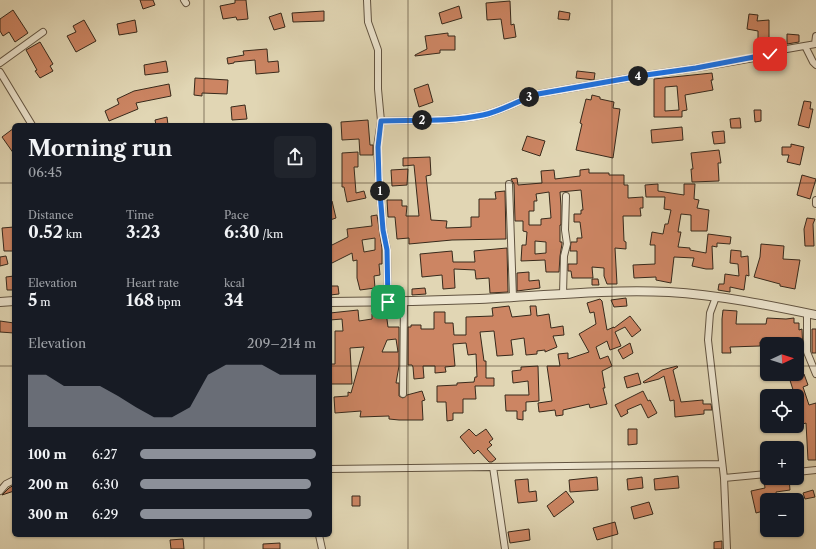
<!DOCTYPE html>
<meta charset="utf-8">
<style>
body{margin:0;font-family:"Libre Caslon Text",serif;background:#20242c;color:#f1f3f6;height:100vh;display:flex;flex-direction:column;font-size:15px;white-space:nowrap}
*{box-sizing:border-box;margin:0}
p{font-size:13px;color:#9ea1a6}
.icon{flex:none;width:22px;height:22px;fill:none;stroke:currentColor;stroke-width:2;stroke-linecap:round;stroke-linejoin:round}
.map{position:relative;flex:1;overflow:hidden}
.drawer{position:absolute;left:12px;top:123px;width:320px;height:414px;display:flex;flex-direction:column;background:#171b24;border-radius:6px;box-shadow:0 1px 3px #0004}
.drawer>*{flex:none}
.needle{width:26px;rotate:86deg}
.controls{position:absolute;left:760px;top:337px;display:grid;gap:8px}
.controls a{display:grid;place-items:center;width:44px;height:44px;border-radius:6px;background:#171b24;box-shadow:0 1px 3px #0004;font-size:20px}
.pin{position:absolute;display:grid;place-items:center;width:34px;height:34px;color:#fff;margin:-17px;border-radius:8px;box-shadow:0 2px 6px #0006}
.km{position:absolute;width:20px;height:20px;margin:-10px;border-radius:50%;background:#222;color:#fff;font-size:11px;line-height:20px;text-align:center}
.round{display:grid;place-items:center;flex:none;width:42px;height:42px;border-radius:6px;background:#20242c}
.summary{display:flex;align-items:center;justify-content:space-between;height:68px;padding:0 16px}
h1{font-size:22px;font-weight:700;line-height:30px}
.figures{display:grid;grid-template-columns:repeat(3,1fr);gap:6px;height:68px;padding:4px 16px}
.figures div{display:grid;align-content:center}
.figures b{font-size:17px;font-weight:700}
.figures small{font-size:11px;font-weight:400}
.figures p{font-size:11px}
.chart{height:112px;padding:8px 16px}
.chart p{display:flex;justify-content:space-between}
.chart svg{width:100%;height:72px;margin-top:4px;fill:#8c9099;opacity:.7}
ul{padding:0 16px;list-style:none;font-size:13px}
li{display:grid;grid-template-columns:64px 48px 1fr;align-items:center;height:30px}
li i{height:10px;border-radius:5px;background:#8c9099}
.map>svg:first-child{display:block}
</style>
<div class="map">
<svg width="816" height="549" viewBox="0 0 816 549">
<rect width="100%" height="100%" fill="#e1d6b4"/>
<filter id="stains"><feTurbulence type="fractalNoise" baseFrequency=".005" numOctaves="4"/><feColorMatrix values="0 0 0 0 .2 0 0 0 0 .09 0 0 0 0 .02 0 0 0 .5 -.17"/></filter>
<radialGradient id="worn" r=".72"><stop offset=".6" stop-color="#630" stop-opacity="0"/><stop offset="1" stop-color="#630" stop-opacity=".3"/></radialGradient>
<path fill="#cc8563" stroke="#37291b" fill-rule="evenodd" d="M140 0H153L155 5 143 9Z
M235 0H246L248 19 237 20 236 17 223 19 220 6 235 3Z
M510 1 511 25 514 24 516 37 504 39 501 19 487 20 486 3Z
M459 6 462 18 442 24 439 13Z
M13 10 28 33 15 42 9 32 3 36 0 31V19Z
M324 11V21L293 22 292 13Z
M559 11 570 13 569 20 558 19Z
M281 13 285 27 274 30 269 17Z
M749 14 758 15 757 21 769 20V48H758V31L747 29Z
M84 20 96 41 76 52 67 36 76 32 73 26Z
M135 20 137 32 119 35 117 24Z
M448 33V36H455V50H440V53L415 56V55L427 49 425 36Z
M787 34 799 35V42L787 44Z
M40 42 53 64 50 66 53 71 40 78 35 71 37 70 26 50Z
M267 49 268 62 278 61 279 72 256 74 255 60 234 62V63L228 64 227 58 244 55 243 51Z
M166 61 168 72 145 75 144 65Z
M577 71 595 73 594 80 576 78Z
M712 73 713 80H711L713 90 685 95 687 110 682 111V117H654V79ZM677 86 679 110 665 111V87Z
M195 78 228 80 227 94 202 93V96L194 95Z
M169 84 171 96 136 103 138 109 109 121 105 111 119 104 117 99 134 91Z
M428 84 433 102 419 107 414 89Z
M592 95 600 97V99L614 102 613 108 620 109 613 158 576 150 582 124 580 123 586 99 591 100Z
M804 101 811 102 810 109H813L809 128 798 125Z
M245 105 247 119 232 120 231 107Z
M754 110H761V121L755 122Z
M167 117 168 125H156L155 120Z
M740 118 741 128H731L730 119Z
M368 120 370 145H373V155H360L359 139 342 140 341 122Z
M682 127 683 140 652 143 651 130Z
M14 128V154L2 137Z
M724 131 725 143 714 144 712 132Z
M527 136 545 141 540 156 522 150Z
M791 144 804 147 800 165 787 162 789 155H782V147H791Z
M719 150 721 163H718L719 181 692 182 691 169H693L691 153Z
M358 152V167H354L356 193 364 191 366 198 347 202 344 187H342V153Z
M430 157 431 175 426 176 431 220 447 221 446 228 471 227V217H479V199H496L495 192 505 191 506 239 452 240 409 244V238L397 239 395 217H388L387 200H402V206H407L406 216H419L414 165 403 166V158Z
M408 169 407 185 392 186 391 170Z
M589 169V173H609V175H624V185H628V198L643 197V208H640L641 216H623L624 241 626 242V249L615 248 617 284H607L604 276V268L592 267 593 278H572L571 271H568V264H577V251H570L571 242H577V238H582L580 222H574V214H581V210H583L581 190 560 192 561 206V225H560V242H562V244L560 256 559 272H546L545 260 521 261 522 245H526L527 232 523 231V221H515L514 184 511 179 517 178 518 185 542 183 541 171 554 170 555 179 580 176V170ZM549 192 551 218 541 219V225H529V211H534V201H537L536 194ZM535 241 546 242V253L535 254Z
M802 175 816 179 810 199 797 195Z
M658 184V191L684 195V184H695L694 199 699 200 697 208 709 210 707 231H691V215L681 214 678 232H681L678 247 690 248V250L706 253 708 234 731 237 730 244 717 243V247L712 246 713 269H706L692 266 694 258 674 257 671 283 656 280V277L634 278 633 265 655 264V245H650L652 232 663 234 665 224H668L671 210 664 209 665 197H646L645 185Z
M330 201H332L336 218 330 220Z
M377 215 382 248V264H379L380 275 374 276 375 288 360 290 357 278V260L353 261 352 253 330 264V246L348 237 347 229 372 226 371 216ZM375 238V250L364 252 362 240Z
M807 218 815 219 813 224 814 246H805L804 229Z
M14 227V251H4L2 228Z
M761 244 784 246 783 259 800 260 795 289 780 286V284L754 277 760 257Z
M507 248 508 292 490 293 489 278 476 279 475 270 454 269 455 288 443 289 442 275 422 277 420 254 452 251 453 262H475L474 251Z
M731 250 741 251V257L748 256 749 276 746 275 744 290 730 287V292L718 290 719 284H724L725 274 739 276 738 264 730 263Z
M6 256 8 264 0 266V257Z
M529 272V281L539 280 540 288 517 291V273Z
M14 276V290H7L6 277Z
M592 279H598L599 285H592Z
M330 286H338L339 294 330 295Z
M425 288 426 294 412 295V289Z
M376 289H383V295H376Z
M626 298 627 306 614 307 611 300Z
M600 299 602 301 607 330 614 327V328L630 316 641 330 632 337 625 327 615 332 621 346 610 350 607 341 596 347 600 359 608 356 612 366 602 371 605 388H603L607 404 590 408 589 404 563 410V415L556 416 555 410 539 412 538 403 552 401 547 366H560L558 354 568 353V359L589 352 579 334 596 324 594 312 590 313 587 303Z
M509 306 512 317 531 315 530 306H536L537 316 549 314 551 328 563 326 564 335 553 336 557 347 545 352V350L537 351V354L526 355 524 338 511 340 513 355 497 356 494 331 480 332 484 361H486V378H494V386H475L476 399H463V413H453V420L447 421 446 402H437V386L457 385V383L474 382 475 377H477L476 354 468 355 466 343 453 344 455 366 445 367 446 372 435 373V366H423L424 378 414 379 413 367 412 365H408V327H411V325H421V329H434V312H445V323H453L454 335H466V317L493 316 492 308Z
M358 310 359 321 372 319V314L386 312 388 327H399V366L396 383H399V396L403 398 407 395 422 391 425 400 422 401 423 420H399L389 419V416L360 417 361 411 335 413 334 397 348 396V392L351 393 364 347 350 348 352 384H330V364H335V331H343L342 319 330 320V313ZM396 339 398 352H382L387 340Z
M723 310 737 311 736 324H766L767 318 786 319 794 318V323H799V330L802 329 803 353H797V344L760 342V346L730 347 731 353H722V319Z
M0 321 14 323V333L0 332Z
M812 329H816V353H812Z
M630 343 633 353 623 359 618 350Z
M538 366 539 401 526 402V411H523V420L517 419V411H506L505 395H529L528 381 513 383 512 371 521 370V367Z
M677 366 678 367 673 370 681 402 703 400V404H711L712 410H704V414L675 417 674 400 670 401 664 376 659 379 644 383 643 382 662 370Z
M638 373 641 384 627 388 624 377Z
M788 374H804L808 385 803 387 809 405 816 403V460H808L806 423 797 426V396H795Z
M643 391 648 401 650 400 657 413 648 418 641 404 627 410 628 413 621 417 615 405Z
M469 429 476 436 486 429 493 439 489 442 492 445 487 449 496 459 492 462H489L478 450 474 454 460 437Z
M628 429H637V444L628 445Z
M678 476 679 488 655 490 654 479Z
M597 477 598 490 570 492 569 480Z
M642 477 643 488 628 490 627 479Z
M786 478H789L790 490 776 492 777 500H765L767 510 756 513 751 491 765 488 764 480Z
M528 479 529 492 536 491 537 501 518 503 515 480Z
M14 485V491L2 495 9 488Z
M813 490 815 497 805 499 803 493Z
M566 491 574 502 554 517 547 506Z
M352 496H360V506H352Z
M649 502 653 514 634 519 631 507Z
M615 522 618 534 597 540 593 528Z
M529 529 530 540 510 543 508 532Z
M183 539 184 549H171L170 540Z
M722 541V549H714V542Z
M280 543V549H263V544Z"/>
<g fill="none" stroke-linecap="round" stroke-linejoin="round">
<g stroke="#625441" stroke-width="8">
<path id="minor" d="M184 0 186 3
M367 0 368 22 378 50V89L381 121 377 147 379 180 383 230 387 250 388 302
M815 44 816 36
M805 46 813 62 816 65
M0 63 43 32
M0 72 32 125
M381 121C415 120 450 122 483 115 502 111 519 100 538 94L646 75 696 68 754 58 781 50 816 44
M509 184 513 297
M816 200V204
M563 294 564 256 567 244 565 230 566 196
M716 297 710 313 708 340 724 478 727 549
M807 313V352L816 374
M403 394 404 301
M493 467 505 549
M330 469 722 464
M797 472 816 470
M724 478 767 474
M0 491 6 484 14 480
M319 535 322 549"/>
</g>
<g stroke="#625441" stroke-width="10">
<path id="tertiary" d="M0 302 14 301
M330 302C380 302 429 301 479 299 542 296 606 289 669 292 719 295 768 305 816 315"/>
</g>
<use href="#minor" stroke="#ece4ce" stroke-width="6"/>
<use href="#tertiary" stroke="#ece4ce" stroke-width="8"/>
</g>
<g fill="none" stroke-linecap="round" stroke-linejoin="round">
<g stroke="#fff" stroke-width="8">
<path id="route" d="M388 302 387 250 383 230 379 180 378 147 381 121C415 120 450 122 483 115 502 111 519 100 538 94L646 75 696 68 770 54"/>
</g>
<use href="#route" stroke="#1a73e8" stroke-width="5"/>
</g>
<path fill="none" stroke="#37291b" stroke-width="1" stroke-opacity="0.55" d="M204 0V125M408 0V549M612 0V549M0 183H14M330 183H816M0 366H14M330 366H767M797 366H816M204 535V549"/>
<rect width="100%" height="100%" filter="url(#stains)"/>
<rect width="100%" height="100%" fill="url(#worn)"/>
</svg>
<div class="controls">
<a><svg class="needle" viewBox="-14 -14 28 28"><path d="M0-13l5 13h-10z" fill="#e53935"/><path d="M0 13l5-13h-10z" fill="#9ea1a6"/></svg></a>
<a><svg class="icon" aria-label="locate" viewBox="0 0 24 24"><circle cx="12" cy="12" r="6"/><path d="M12 2v4M12 18v4M2 12h4M18 12h4"/></svg></a>
<a>+</a>
<a>−</a>
</div>
<div class="pin" style="left:388px;top:302px;background:#1e9e55"><svg class="icon" aria-label="arrive" viewBox="0 0 24 24"><path d="M6 21V4h12l-3 4 3 4H6"/></svg></div>
<div class="pin" style="left:770px;top:54px;background:#d93025"><svg class="icon" aria-label="check" viewBox="0 0 24 24"><path d="M5 12l5 5 9-10"/></svg></div>
<b class="km" style="left:380px;top:191px">1</b>
<b class="km" style="left:422px;top:120px">2</b>
<b class="km" style="left:529px;top:97px">3</b>
<b class="km" style="left:638px;top:76px">4</b>
<section class="drawer">
<div class="summary"><div><h1>Morning run</h1><p>06:45</p></div><a class="round"><svg class="icon" aria-label="share" viewBox="0 0 24 24"><path d="M12 15V3M7 8l5-5 5 5M5 13v7h14v-7"/></svg></a></div>
<div class="figures">
<div><p>Distance</p><b>0.52<small> km</small></b></div>
<div><p>Time</p><b>3:23</b></div>
<div><p>Pace</p><b>6:30<small> /km</small></b></div>
</div>
<div class="figures">
<div><p>Elevation</p><b>5<small> m</small></b></div>
<div><p>Heart rate</p><b>168<small> bpm</small></b></div>
<div><p>kcal</p><b>34</b></div>
</div>
<div class="chart"><p><span>Elevation</span>209–214 m</p>
<svg viewBox="0 0 160 44" preserveAspectRatio="none"><path d="M0 44V12L10 12L20 19L30 19L40 19L50 25L60 32L70 38L80 38L90 32L100 12L110 6L120 6L130 6L140 12L150 12L160 12V44z"/></svg>
</div>
<ul>
<li><b>100 m</b>6:27<i style="width:100%"></i></li>
<li><b>200 m</b>6:30<i style="width:97%"></i></li>
<li><b>300 m</b>6:29<i style="width:98%"></i></li>
</ul>
</section>
</div>
